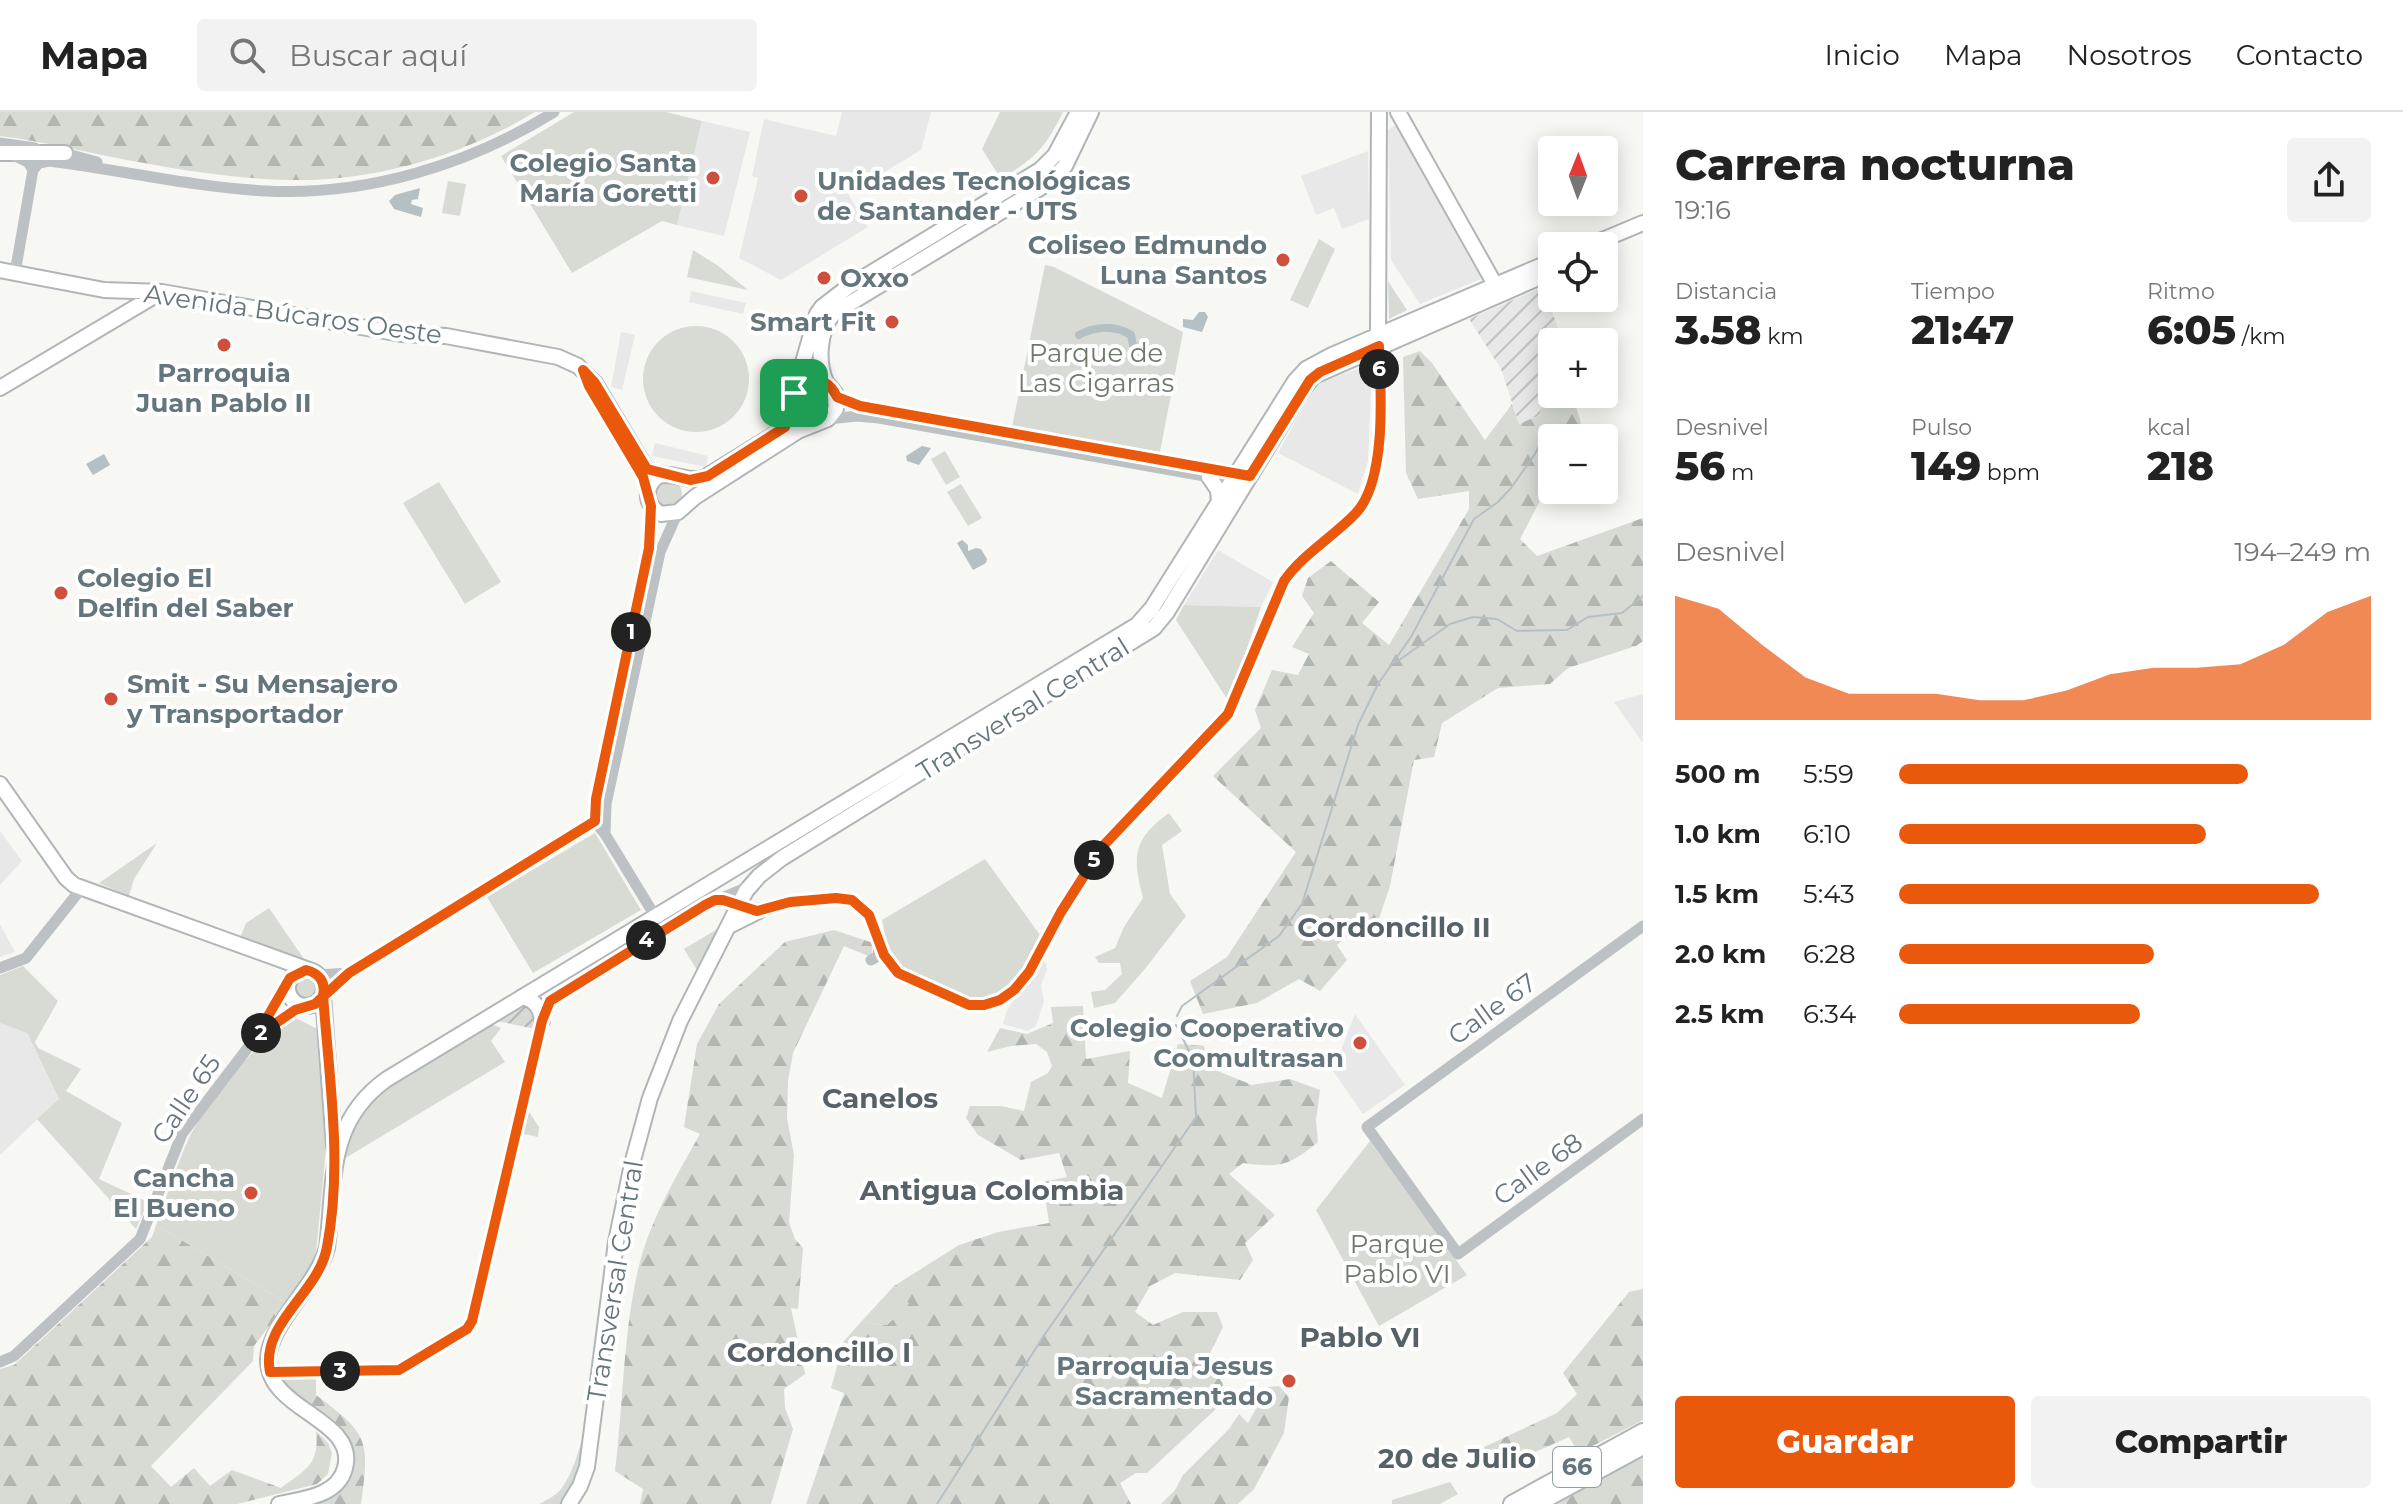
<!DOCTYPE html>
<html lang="es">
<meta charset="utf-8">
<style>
body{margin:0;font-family:Montserrat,sans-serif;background:#f2f2f2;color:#222;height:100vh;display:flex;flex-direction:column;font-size:30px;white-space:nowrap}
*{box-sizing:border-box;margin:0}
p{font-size:26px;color:#767676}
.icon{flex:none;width:44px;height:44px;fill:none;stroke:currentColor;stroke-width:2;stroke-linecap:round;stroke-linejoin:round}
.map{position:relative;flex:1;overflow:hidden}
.details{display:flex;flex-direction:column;background:#fff;width:760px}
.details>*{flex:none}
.needle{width:52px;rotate:1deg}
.controls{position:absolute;left:1538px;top:24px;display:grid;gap:16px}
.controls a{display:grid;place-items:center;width:80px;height:80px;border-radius:8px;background:#fff;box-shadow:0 4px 20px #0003;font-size:40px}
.pin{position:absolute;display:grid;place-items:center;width:68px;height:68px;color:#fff;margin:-34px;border-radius:16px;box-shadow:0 4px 12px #0006}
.km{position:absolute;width:40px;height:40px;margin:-20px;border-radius:50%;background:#222;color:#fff;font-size:22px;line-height:40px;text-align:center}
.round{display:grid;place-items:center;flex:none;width:84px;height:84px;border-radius:8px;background:#f2f2f2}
.summary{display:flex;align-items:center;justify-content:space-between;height:136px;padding:0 32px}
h1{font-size:44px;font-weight:800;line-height:60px}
.stats{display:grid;grid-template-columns:repeat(3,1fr);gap:12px;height:136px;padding:8px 32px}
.stats div{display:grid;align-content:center}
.stats b{font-size:40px;font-weight:800}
.stats small{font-size:22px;font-weight:400}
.stats p{font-size:22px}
.chart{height:224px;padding:16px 32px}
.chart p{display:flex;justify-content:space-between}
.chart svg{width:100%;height:144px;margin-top:8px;fill:#ea580c;opacity:.7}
.primary-button{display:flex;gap:16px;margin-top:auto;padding:16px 32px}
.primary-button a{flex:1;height:92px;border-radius:8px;background:#ea580c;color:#fff;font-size:32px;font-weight:800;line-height:92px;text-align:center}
.primary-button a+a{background:#f2f2f2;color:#222}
ul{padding:0 32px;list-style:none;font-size:26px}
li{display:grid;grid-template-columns:128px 96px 1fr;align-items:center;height:60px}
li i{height:20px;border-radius:10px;background:#ea580c}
header{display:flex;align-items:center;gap:48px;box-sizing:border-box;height:112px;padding:0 40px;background:#fff;border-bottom:2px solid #e0e0e0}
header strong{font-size:38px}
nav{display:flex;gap:44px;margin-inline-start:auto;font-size:28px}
.search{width:560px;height:72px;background:#f2f2f2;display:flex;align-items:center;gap:20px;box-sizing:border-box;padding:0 28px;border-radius:8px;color:#767676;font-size:30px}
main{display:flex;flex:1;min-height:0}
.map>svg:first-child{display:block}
</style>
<header>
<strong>Mapa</strong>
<div class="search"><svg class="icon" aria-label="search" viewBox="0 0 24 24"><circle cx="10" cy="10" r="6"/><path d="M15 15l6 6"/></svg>Buscar aquí</div>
<nav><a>Inicio</a><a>Mapa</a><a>Nosotros</a><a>Contacto</a></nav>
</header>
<main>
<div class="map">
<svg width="1643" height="1392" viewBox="0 0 1643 1392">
<defs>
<pattern id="industrial-furrows" width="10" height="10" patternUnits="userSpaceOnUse" patternTransform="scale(2)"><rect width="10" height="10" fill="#e8e8e8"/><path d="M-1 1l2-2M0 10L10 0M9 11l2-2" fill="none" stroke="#c0c1c1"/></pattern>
<pattern id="forest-firs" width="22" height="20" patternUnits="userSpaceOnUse" patternTransform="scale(2)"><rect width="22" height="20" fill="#d7dbd4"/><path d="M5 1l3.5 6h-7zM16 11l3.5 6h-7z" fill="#b2b6b1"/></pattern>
<pattern id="garden-furrows" width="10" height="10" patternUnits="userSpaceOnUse" patternTransform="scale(2)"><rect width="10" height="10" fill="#d7dbd4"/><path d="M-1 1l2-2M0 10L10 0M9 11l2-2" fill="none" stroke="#b2b6b1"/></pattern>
</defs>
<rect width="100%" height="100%" fill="#f7f7f4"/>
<path fill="#e8e8e8" d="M842 0H931L921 38 848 82 868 115 781 168 739 146 758 66 752 64 764 7 836 24Z
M702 9 750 20 724 124 677 113Z
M1393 14 1397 15 1481 167 1420 192 1391 148 1388 18Z
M1368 39 1369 107 1342 117 1334 96 1316 103 1301 64Z
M691 179 746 191 743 202 689 190Z
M621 220 635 223 622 278 611 275Z
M1372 252 1368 349 1358 382 1278 341 1310 283 1322 269Z
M775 257 787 259 772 312 762 310Z
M655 331 708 344 706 355 652 344Z
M1218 438 1273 470 1261 495 1184 493Z
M1643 582V631L1614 590Z
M0 719 22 749 0 773Z
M0 812 15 840 0 845Z
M1041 848 1046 850 1047 858 1041 873 1044 889 1036 914 1027 919 1003 912 1007 898Z
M1355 902 1405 973 1363 1002 1333 959Z
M0 911 26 920 59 987 0 1043Z"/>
<path fill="url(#industrial-furrows)" d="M1543 175 1563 230H1552V268L1547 270 1540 303 1519 312 1501 257 1469 207Z"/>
<path fill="#d7dbd4" d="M574 0H666L702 9 677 113 662 109 572 161 501 44Z
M1000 0H1063C1044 38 1036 45 1001 67L982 37Z
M448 69 466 72 460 104 442 101Z
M1319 127 1335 137 1308 196 1290 188Z
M693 138 717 153 748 178 687 165Z
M1045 153 1054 155 1183 220 1160 340 1012 315Z
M1388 169 1407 198 1389 207Z
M643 267a53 53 0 1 1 106 0a53 53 0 1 1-106 0Z
M799 290a16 16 0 1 1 32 0a16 16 0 1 1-32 0Z
M945 339 960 365 946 373 931 347Z
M654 382a14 14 0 1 1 28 0a14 14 0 1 1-28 0Z
M439 370 501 470 465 492 403 391Z
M961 372 982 406 968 414 947 380Z
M1184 493 1261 495 1229 590 1176 508Z
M1169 701 1182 719 1162 733 1170 782 1186 804 1144 858 1115 891 1094 896 1091 880 1105 878 1122 862 1120 851H1099L1095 845 1115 836 1124 815 1143 786C1132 744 1133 727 1169 701Z
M595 721 641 798 533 861 487 785Z
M157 731 134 767 129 784 99 771Z
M985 747 1040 823C1029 846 1016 875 991 885 968 894 910 867 896 849 887 838 885 822 882 808Z
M269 796 306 850 240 826 246 811Z
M724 813 699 861 684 837Z
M23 854 58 889 35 930 38 936 81 957 66 979 122 1011 99 1067 148 1090 136 1117 37 1007 59 987 27 921 0 911V863Z
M293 876a12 12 0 1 1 24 0a12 12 0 1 1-24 0Z
M294 905 319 918 326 1037 316 1141 309 1158 287 1191 156 1113C167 1085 176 1054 189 1026 210 985 255 931 294 905Z
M491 912 501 916 491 929 505 950 342 1048C361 972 429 948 491 912Z
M525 994 539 1015 538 1025 520 1021Z
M1370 1029 1467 1163 1379 1214 1316 1098Z
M894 1174 910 1192 887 1213 861 1210Z
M278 1264H316V1283L308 1294 284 1275Z
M592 1286 578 1367 562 1392H539C546 1388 556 1384 561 1377 578 1355 585 1313 592 1286Z
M1450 1370 1458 1382 1440 1392H1392V1388Z"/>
<path fill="url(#forest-firs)" d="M0 0H535C465 43 373 70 290 68 242 67 192 60 144 51 96 43 49 30 0 24Z
M1420 239 1432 251 1485 328 1512 292 1519 312 1540 303 1547 269 1552 268V282H1572L1581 311 1573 326H1552V366L1520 427 1537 444 1643 406V529L1636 534 1568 556 1550 572 1498 576 1442 611 1434 645 1414 648 1390 774 1374 821 1358 815 1337 833 1347 848 1320 879 1299 867 1257 891 1203 902 1190 869 1227 845 1296 740 1213 664 1261 616 1255 598 1272 558 1298 563 1309 542 1292 535 1314 501 1302 484 1308 466 1331 449 1379 490 1362 511 1389 533 1469 397V379L1418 387 1406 361 1403 245Z
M834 818 873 831 871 845 844 834 793 941 788 969 787 1006 794 1043 789 1111 795 1127 803 1136 798 1197 791 1196 805 1262 784 1277 785 1296 793 1317 771 1392H640L643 1377 615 1359C624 1287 623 1207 643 1139 656 1098 679 1059 700 1022L684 1015 697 932 719 892 785 830Z
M1083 894 1086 947 1130 939 1128 971 1162 986 1178 932 1204 934 1208 955 1252 973 1290 967 1320 978 1316 1008 1318 1030C1289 1054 1280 1056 1243 1051L1229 1062 1275 1103 1245 1131 1253 1148 1240 1168 1175 1161 1150 1174 1135 1200 1153 1213 1183 1200H1217L1223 1215 1210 1241 1214 1258 1223 1272 1217 1296 1147 1361H1136L1120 1371 1131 1392H806L844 1281 831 1276 844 1229 861 1210 887 1213 909 1192 894 1174 959 1133 998 1120 1049 1111 1043 1070 1067 1065 1059 1041 1021 1048 978 1023 966 1006 970 994H1001L1024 999 1031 970 1048 961 1052 954 1047 940 1036 932 1011 934 987 940 1000 916 1027 922 1053 911 1051 895Z
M156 1113 287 1191 254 1234 253 1249 151 1354 171 1375 194 1356 210 1374 232 1358 281 1376C305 1358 320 1353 316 1319L328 1331 332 1341 328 1362 317 1372 237 1392H0V1257L14 1253 152 1125Z
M1643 1177V1308L1579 1341 1569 1325 1515 1349 1511 1341H1487L1484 1335 1557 1301 1577 1282 1563 1261 1629 1180Z
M1279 1274 1289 1285 1284 1321 1254 1377 1238 1392H1161L1175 1378 1183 1363 1229 1317 1239 1302 1248 1311 1268 1275Z
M316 1283C368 1322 370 1327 361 1392H302C313 1388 329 1385 339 1379 348 1372 352 1362 353 1351 356 1323 330 1308 308 1294Z
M1643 1344V1392H1557Z"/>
<path fill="url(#garden-furrows)" d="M527 890 538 902 535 917 497 909Z"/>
<path fill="#b4c0c3" d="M420 76 418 87 412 88 411 92 423 96 421 105 394 97 389 89 395 83Z
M1199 200H1205L1208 205 1202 220 1183 215V207L1193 208Z
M922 334 931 336 919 353 907 349 906 344Z
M104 342 110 353 93 363 86 352Z
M962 428 968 433V439L976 436 981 437 987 447 986 451 973 458 957 431Z"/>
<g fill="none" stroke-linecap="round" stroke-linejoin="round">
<path stroke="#b4c0c3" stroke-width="2" d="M1395 551 1450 512 1473 505 1497 507 1517 519 1567 518 1588 505 1622 501 1643 484
M1177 904 1182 894 1279 824 1302 792 1358 613 1378 572 1411 525 1474 407 1498 390 1511 376 1535 342 1549 314
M937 1392 1043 1225 1196 1005 1193 947 1176 913"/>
<path stroke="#b4c0c3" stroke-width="8" d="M1079 223C1095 214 1115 213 1131 223L1133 233"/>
<g stroke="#b0b6b8" stroke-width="18">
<path id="major" d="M1398 0 1498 178
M0 41H65
M1588 134 1643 111
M0 158 104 178 162 180 401 222 446 224 558 245 578 254 595 271 645 355 650 360 662 362
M1378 222 1379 0
M811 268 826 270 835 281 836 297 828 307 798 319 695 385 678 400 661 402C645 393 643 376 658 364 674 359 687 371 704 366L783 317 789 309 796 277Z
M826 270C817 250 819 218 834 201L1050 70 1065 54 1091 0
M0 276 161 180
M795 278 817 202 822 195 848 175 1040 58 1055 43 1078 0
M1209 365 1218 378 1219 391
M0 672 66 766 74 773 312 859
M731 813 759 799
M288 876a18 18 0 1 1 36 0a18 18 0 1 1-36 0Z
M323 883 334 1034
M522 885C535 888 541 896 542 909
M279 1392C303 1387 338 1384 345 1356 358 1307 268 1299 268 1248 268 1213 316 1175 327 1136 335 1071 326 1010 387 967L1137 513 1152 496 1295 269 1306 257 1332 243 1552 149
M569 1392 580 1374 587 1355 616 1130 632 1052 650 986 680 909 746 779 759 764 782 746 1154 516 1167 500 1302 279 1314 264 1552 160"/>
</g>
<g stroke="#b0b5b7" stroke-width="20">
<path id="highway" d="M1512 1392 1643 1320
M1536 1392 1643 1334"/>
</g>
<path stroke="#bcc1c4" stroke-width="11" d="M0 31 35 36
M60 40 97 50
M13 43 28 50 33 58 15 161
M33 58 39 51 49 49C121 58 193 75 266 79 366 84 469 53 554 0
M837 285 860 294 1244 363
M828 307 857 304 879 306 1238 370
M651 394 649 436 593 701 596 711 605 722 658 809
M605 722 606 692 660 440 678 400
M715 788 736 790 757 799 790 790 836 786 852 788 869 803 884 843 894 857 903 864 973 894 1000 888 1019 873 1034 851 1061 800 1103 734 1228 602 1284 469C1304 442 1333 425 1356 401 1388 367 1380 279 1379 234
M1643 814 1367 1015 1458 1142 1643 1007
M871 848 878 844 879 832
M0 856 26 846 81 777
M318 863 349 861
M323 883 349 861 595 709
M263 919 303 894
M0 1250 14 1244 140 1127 182 1022 256 925 288 872
M270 1260 399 1258 467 1217 472 1209 542 909 550 889 705 793 750 774"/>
<use href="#major" stroke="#fff" stroke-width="14"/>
<use href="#highway" stroke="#fff" stroke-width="16"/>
</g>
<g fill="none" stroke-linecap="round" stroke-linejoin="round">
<g stroke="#fff" stroke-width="16">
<path id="route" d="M794 281 790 304 785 315 708 364 690 368 647 357 595 271 583 258 589 274 643 365 651 394 649 436 596 687 595 709 349 861 315 892 295 898 256 925 290 866 306 858C319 861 326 870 323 883 329 966 343 1052 327 1135 319 1181 260 1211 270 1260L399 1258 467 1217 472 1209 542 909 550 889 705 793 715 788H723L757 799 790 790 836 786 852 788 869 803 884 843 898 861 969 893H984L1000 888 1014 878 1029 860 1061 800 1103 734 1228 602 1284 469C1303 442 1333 425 1356 401 1387 368 1381 278 1379 234L1320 260 1310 268 1250 364 860 294 837 285C831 272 821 265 806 269L794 281"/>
</g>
<use href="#route" stroke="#ea580c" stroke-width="10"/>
</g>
<g fill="#d04e3c" stroke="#fff" stroke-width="3">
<circle cx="713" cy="66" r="8"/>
<circle cx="801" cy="84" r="8"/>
<circle cx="1283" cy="148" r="8"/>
<circle cx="824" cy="166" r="8"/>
<circle cx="892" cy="210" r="8"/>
<circle cx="224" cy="233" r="8"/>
<circle cx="61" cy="481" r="8"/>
<circle cx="111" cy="587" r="8"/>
<circle cx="1360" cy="931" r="8"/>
<circle cx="251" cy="1081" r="8"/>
<circle cx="1289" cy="1269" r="8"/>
</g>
<g text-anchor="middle" stroke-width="8" stroke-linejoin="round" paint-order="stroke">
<rect fill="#fff" stroke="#939ea3" stroke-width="2" x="1553" y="1335" width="48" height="40" rx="6"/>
<g font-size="24" font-weight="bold" fill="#65757c">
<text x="1577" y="1363">66</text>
</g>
<g font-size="26" font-weight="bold" fill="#65757c" stroke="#fff" text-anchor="end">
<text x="697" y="60">Colegio Santa<tspan x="697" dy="30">María Goretti</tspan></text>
<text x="817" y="78" text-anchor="start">Unidades Tecnológicas<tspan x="817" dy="30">de Santander - UTS</tspan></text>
<text x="1267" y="142">Coliseo Edmundo<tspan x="1267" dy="30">Luna Santos</tspan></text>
<text x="840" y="175" text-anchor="start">Oxxo</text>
<text x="876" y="219">Smart Fit</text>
<text x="224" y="270" text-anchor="middle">Parroquia<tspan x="224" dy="30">Juan Pablo II</tspan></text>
<text x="77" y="475" text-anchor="start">Colegio El<tspan x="77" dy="30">Delfin del Saber</tspan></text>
<text x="127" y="581" text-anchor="start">Smit - Su Mensajero<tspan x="127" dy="30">y Transportador</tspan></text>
<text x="1344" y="925">Colegio Cooperativo<tspan x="1344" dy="30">Coomultrasan</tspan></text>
<text x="235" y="1075">Cancha<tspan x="235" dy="30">El Bueno</tspan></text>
<text x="1273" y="1263">Parroquia Jesus<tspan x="1273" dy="30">Sacramentado</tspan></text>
</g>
<g font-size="26" fill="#65757c" stroke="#fff">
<text transform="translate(293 202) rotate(8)" y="9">Avenida Búcaros Oeste</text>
<text transform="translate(1023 597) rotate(-32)" y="9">Transversal Central</text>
<text transform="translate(1492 897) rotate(-36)" y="9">Calle 67</text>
<text transform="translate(186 987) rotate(-56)" y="9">Calle 65</text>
<text transform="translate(1538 1057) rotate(-36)" y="9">Calle 68</text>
<text transform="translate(615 1169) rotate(-81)" y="9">Transversal Central</text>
</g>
<g font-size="26" fill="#6d7a67" stroke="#fff">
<text x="1096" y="250">Parque de<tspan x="1096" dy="30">Las Cigarras</tspan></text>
<text x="1397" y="1141">Parque<tspan x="1397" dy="30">Pablo VI</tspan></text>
</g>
<g font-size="28" font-weight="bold" fill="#566268" stroke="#fff">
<text x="1394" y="825">Cordoncillo II</text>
<text x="880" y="996">Canelos</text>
<text x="992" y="1088">Antigua Colombia</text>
<text x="1360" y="1235">Pablo VI</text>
<text x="819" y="1250">Cordoncillo I</text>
<text x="1457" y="1356">20 de Julio</text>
</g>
</g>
</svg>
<div class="controls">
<a><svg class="needle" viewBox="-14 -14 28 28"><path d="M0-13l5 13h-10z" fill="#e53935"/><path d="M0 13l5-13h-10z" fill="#767676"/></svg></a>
<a><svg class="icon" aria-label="locate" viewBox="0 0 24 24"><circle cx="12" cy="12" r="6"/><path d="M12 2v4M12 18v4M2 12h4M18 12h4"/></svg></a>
<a>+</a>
<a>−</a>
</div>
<div class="pin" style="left:794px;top:281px;background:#1e9e55"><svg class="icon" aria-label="arrive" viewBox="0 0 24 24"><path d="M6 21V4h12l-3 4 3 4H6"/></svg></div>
<b class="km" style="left:631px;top:520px">1</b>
<b class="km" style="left:261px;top:921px">2</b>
<b class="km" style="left:340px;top:1259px">3</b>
<b class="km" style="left:646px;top:828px">4</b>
<b class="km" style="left:1094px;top:748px">5</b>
<b class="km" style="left:1379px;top:257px">6</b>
</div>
<section class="details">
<div class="summary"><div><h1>Carrera nocturna</h1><p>19:16</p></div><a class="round"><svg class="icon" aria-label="share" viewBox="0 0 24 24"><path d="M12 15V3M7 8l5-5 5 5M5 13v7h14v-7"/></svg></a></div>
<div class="stats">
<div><p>Distancia</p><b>3.58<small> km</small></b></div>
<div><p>Tiempo</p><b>21:47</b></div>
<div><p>Ritmo</p><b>6:05<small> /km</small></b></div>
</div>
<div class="stats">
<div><p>Desnivel</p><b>56<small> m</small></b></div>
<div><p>Pulso</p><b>149<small> bpm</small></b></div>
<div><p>kcal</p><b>218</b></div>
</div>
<div class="chart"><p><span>Desnivel</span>194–249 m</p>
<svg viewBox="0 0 160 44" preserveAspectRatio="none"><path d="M0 44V6L10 10L20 21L30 31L40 36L50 36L60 36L70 38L80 38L90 35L100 30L110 28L120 28L130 27L140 21L150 11L160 6V44z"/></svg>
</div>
<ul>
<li><b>500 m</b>5:59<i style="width:74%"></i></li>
<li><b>1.0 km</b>6:10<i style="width:65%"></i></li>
<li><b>1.5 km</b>5:43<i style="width:89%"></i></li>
<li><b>2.0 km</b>6:28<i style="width:54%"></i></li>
<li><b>2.5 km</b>6:34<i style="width:51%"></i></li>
</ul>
<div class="primary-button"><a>Guardar</a><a>Compartir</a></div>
</section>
</main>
